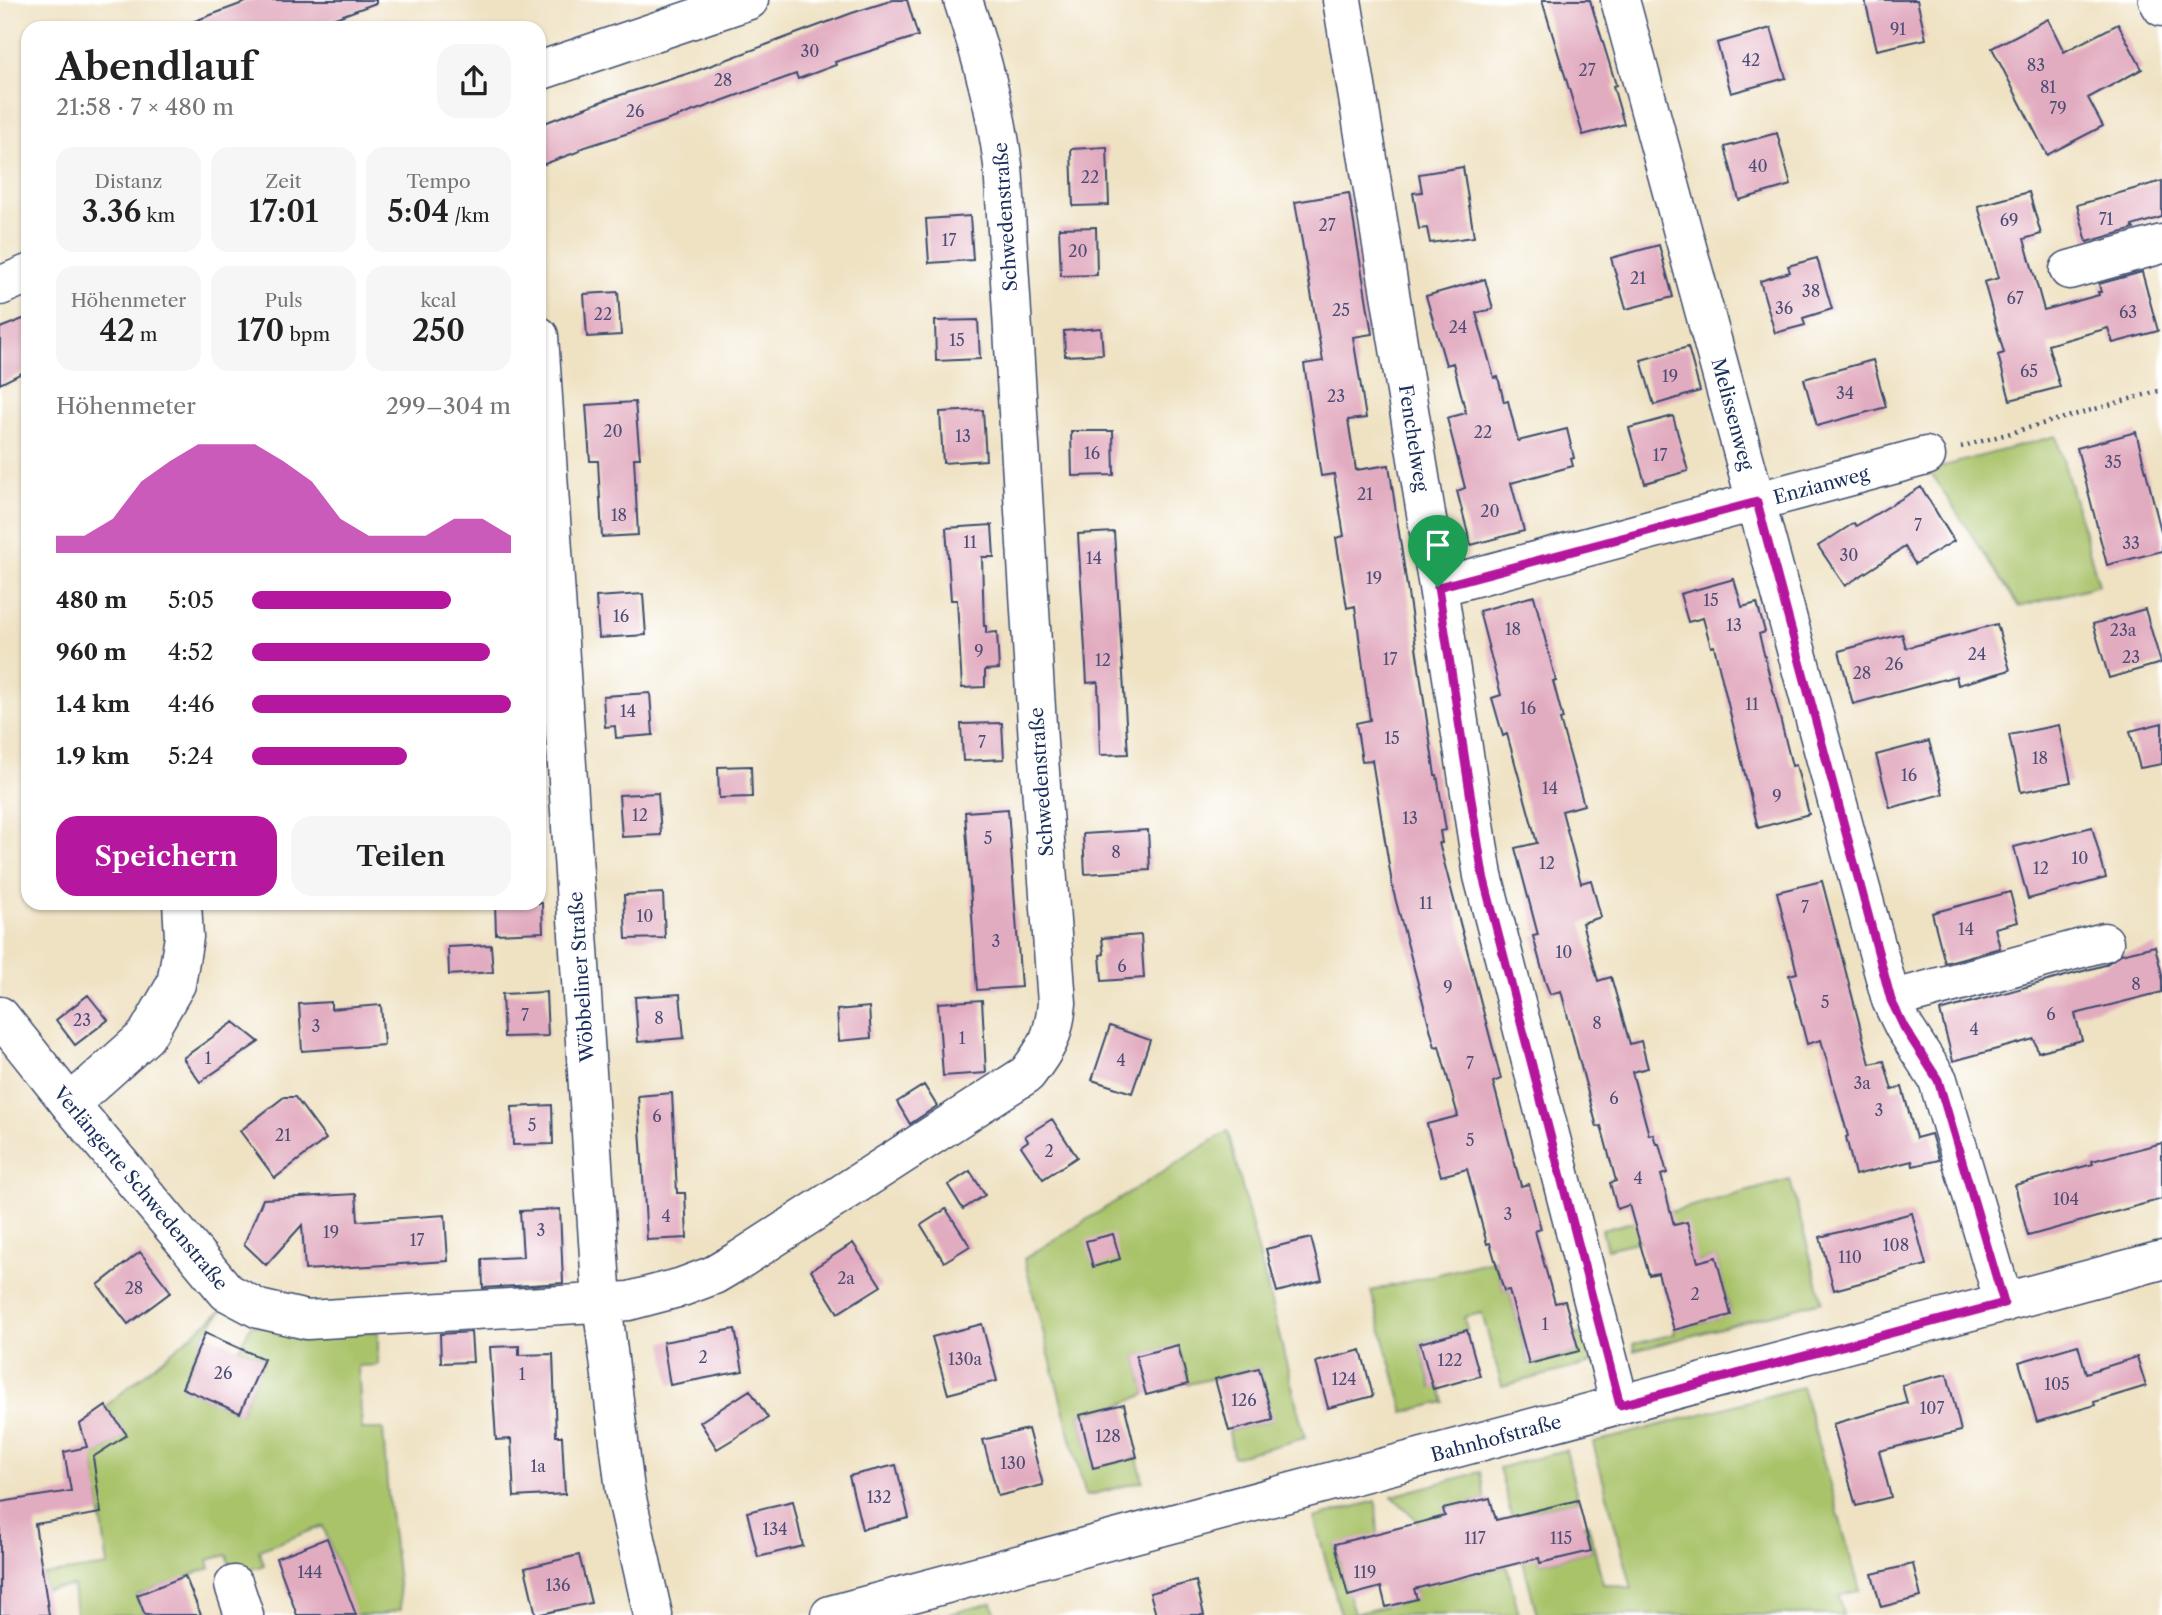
<!DOCTYPE html>
<html lang="de">
<meta charset="utf-8">
<style>
body{margin:0;font-family:"Libre Caslon Text",serif;background:#f6f6f6;color:#222;height:100vh;display:flex;flex-direction:column;font-size:26px;white-space:nowrap}
*{box-sizing:border-box;margin:0}
p{font-size:23px;color:#767676}
.icon{flex:none;width:38px;height:38px;fill:none;stroke:currentColor;stroke-width:2;stroke-linecap:round;stroke-linejoin:round}
.map{position:relative;flex:1;overflow:hidden}
.panel{position:absolute;left:21px;top:21px;width:525px;height:889px;display:flex;flex-direction:column;background:#fff;border-radius:21px;box-shadow:0 2px 5px #0004}
.panel>*{flex:none}
.pin{position:absolute;display:grid;place-items:center;width:60px;height:60px;color:#fff;margin:-72px -30px;border-radius:50% 50% 50% 0;rotate:-45deg;box-shadow:0 0 7px #0007}
.pin .icon{rotate:45deg}
.round{display:grid;place-items:center;flex:none;width:74px;height:74px;border-radius:21px;background:#f6f6f6}
.summary{display:flex;align-items:center;justify-content:space-between;height:119px;padding:0 35px}
h1{font-size:38px;font-weight:600;line-height:52px}
.metrics{display:grid;grid-template-columns:repeat(3,1fr);gap:10px;height:119px;padding:7px 35px}
.metrics div{display:grid;align-content:center;border-radius:18px;background:#f6f6f6;text-align:center}
.metrics b{font-size:30px;font-weight:600}
.metrics small{font-size:19px;font-weight:400}
.metrics p{font-size:19px}
.chart{height:196px;padding:14px 35px}
.chart p{display:flex;justify-content:space-between}
.chart svg{width:100%;height:126px;margin-top:7px;fill:#b5179e;opacity:.7}
.button{display:flex;gap:14px;margin-top:auto;padding:14px 35px}
.button a{flex:1;height:80px;border-radius:21px;background:#b5179e;color:#fff;font-size:28px;font-weight:600;line-height:80px;text-align:center}
.button a+a{background:#f6f6f6;color:#222}
ul{padding:0 35px;list-style:none;font-size:23px}
li{display:grid;grid-template-columns:112px 84px 1fr;align-items:center;height:52px}
li i{height:18px;border-radius:9px;background:#b5179e}
.map>svg:first-child{display:block}
</style>
<div class="map">
<svg width="2162" height="1615" viewBox="0 0 2162 1615">
<rect width="100%" height="100%" fill="#fff"/>
<filter id="ink" filterUnits="userSpaceOnUse"><feTurbulence type="fractalNoise" baseFrequency=".0143" numOctaves="2"/><feDisplacementMap in="SourceGraphic" scale="14" xChannelSelector="R" yChannelSelector="G"/><feConvolveMatrix kernelMatrix="1 2 1 2 8 2 1 2 1" color-interpolation-filters="sRGB"/></filter>
<filter id="wash" filterUnits="userSpaceOnUse"><feTurbulence type="fractalNoise" baseFrequency=".00686" numOctaves="4" result="noise"/><feDisplacementMap in="SourceGraphic" scale="28" xChannelSelector="R" yChannelSelector="G"/><feGaussianBlur stdDeviation="1.57" result="paint"/><feColorMatrix in="noise" values="0 0 0 0 0 0 0 0 0 0 0 0 0 0 0 0 0 1.4 0 .05"/><feComposite in="paint" operator="in"/></filter>
<g filter="url(#wash)">
<rect width="100%" height="100%" fill="#efe2c3"/>
<path fill="#a9c369" stroke="#627964" stroke-width="2" d="M2056 436 2099 585 2019 607 1929 470Z
M1228 1131 1305 1438 1233 1457 1229 1431 1272 1420 1259 1368 1188 1384 1178 1346 1136 1356 1146 1394 1123 1404 1080 1415 1093 1467 1137 1457 1143 1481 1086 1496 1024 1259Z
M1790 1180 1822 1301 1634 1351 1633 1344 1675 1334 1674 1330 1731 1314 1716 1258 1698 1262 1640 1241 1607 1249 1602 1230Z
M1495 1260 1504 1291 1509 1290 1529 1364 1578 1352 1574 1335 1589 1331 1596 1362 1502 1386 1482 1313 1464 1317 1467 1330 1420 1343 1432 1388 1440 1387 1444 1402 1404 1412 1371 1291Z
M222 1310 205 1333 182 1388 240 1413 264 1359 239 1348 251 1325 378 1332V1365L358 1366 362 1429H383L387 1485 401 1609 380 1615H328L345 1586 323 1526 259 1550 264 1565 233 1576 227 1555 208 1560 210 1568 137 1595 145 1615H76L73 1586 45 1590 43 1575 108 1566 93 1457 126 1435 106 1406Z
M1802 1387 1860 1590 1839 1596 1843 1615H1537L1499 1468 1566 1450 1578 1500 1528 1512 1540 1563 1591 1551 1584 1524 1588 1523 1603 1584 1632 1588 1593 1443Z
M1480 1472 1485 1499 1443 1510 1460 1578 1507 1566 1519 1615H1341L1314 1518 1376 1501 1378 1534 1335 1545 1354 1614 1416 1599 1413 1582 1431 1569 1416 1519 1392 1496Z
M992 1603 996 1615H945Z"/>
<g id="blocks">
<path fill="#e2acc0" d="M251 0H376V3L308 28H184V25Z
M893 0H907L918 36 835 62 836 65 798 79 796 74 666 121 579 149 580 151 539 166V125L608 99 696 71 852 13Z
M1542 0H1590L1616 85 1613 86 1624 124 1583 135Z
M1865 0H1917L1926 39 1877 50Z
M2048 19 2064 52 2118 24 2142 69 2088 98 2103 126 2047 155 1992 48Z
M1771 28 1786 78 1731 93 1717 43Z
M1777 133 1791 185 1739 200 1725 147Z
M1107 147 1109 205 1073 206 1071 149Z
M1463 167 1474 237 1430 243 1427 228 1419 229 1413 193 1422 192 1419 174Z
M2162 181V217L2132 226 2134 229 2087 242 2077 205Z
M2029 192 2041 234 2024 239 2044 310 2099 295 2098 292H2101L2099 284 2142 272 2158 331 2113 343 2108 328 2048 345 2060 387 2010 400 1998 355 2004 353 1984 282 1999 278 1978 206Z
M1349 193 1372 334 1353 337 1366 418 1348 420 1356 470 1389 465 1435 775H1437L1446 830 1440 831 1442 843H1439L1501 1079 1493 1082 1521 1186 1529 1184 1541 1229 1535 1231 1555 1303 1565 1301 1579 1351 1529 1364 1509 1290 1504 1291 1490 1243 1487 1244 1467 1169 1441 1176 1427 1124 1458 1116 1439 1046 1435 1047 1393 890 1372 760 1362 761 1356 723 1370 720 1355 606 1347 608 1336 538 1344 536 1334 474 1321 476 1304 364 1323 361 1295 202Z
M970 216 973 260 929 263 926 219Z
M1096 227 1097 275 1061 276 1059 228Z
M1659 245 1673 297 1626 309 1611 258Z
M1817 258 1832 309 1803 318 1805 325 1775 333 1760 281 1790 272 1788 266Z
M1485 279 1493 309 1476 313 1494 378 1498 377 1504 402 1508 401 1518 441 1567 429 1574 458 1571 459 1573 466 1511 483 1524 531 1471 545 1457 491 1465 488 1447 418 1466 413 1453 363 1446 365 1426 296Z
M618 292 621 335 587 337 584 294Z
M28 317V370L0 384V328Z
M978 320 980 359 936 361 935 321Z
M1101 328 1103 354 1065 356 1064 331Z
M1688 347 1700 391 1654 405 1641 360Z
M1873 360 1886 407 1817 426 1804 379Z
M635 402 640 458H634L638 535 602 537 598 461H590L586 405Z
M983 410 986 460 943 463 940 412Z
M1673 416 1688 471 1645 483 1629 428Z
M1071 431H1113L1114 475 1072 476Z
M2136 432 2162 535V551L2107 565 2077 448Z
M1921 487 1954 541 1915 564 1905 547 1845 586 1818 546 1854 523 1856 526Z
M992 525 994 557H982L984 626H986V633L997 632 999 669 985 670V687L962 688 957 600H951L946 528Z
M1114 532 1128 754 1100 755 1098 682 1087 683 1078 534Z
M1734 579 1742 607 1757 603 1765 632 1759 634 1792 766 1796 765 1809 814 1758 828 1714 646 1711 647 1703 618 1688 622 1680 594Z
M643 594 646 635 599 638 596 597Z
M1534 596 1556 681H1553L1563 719 1560 720 1584 805 1562 811 1581 883 1591 880 1601 917 1582 923 1598 981 1611 977 1630 1044 1641 1041 1648 1068 1632 1072 1649 1135 1653 1134 1656 1144H1659L1667 1173 1661 1175 1674 1225 1687 1222 1698 1262 1716 1257 1731 1315 1674 1330 1658 1273 1649 1275 1629 1205 1617 1209 1610 1183 1616 1181 1601 1126 1597 1127 1561 991 1550 994 1545 981 1533 936 1538 935 1515 848 1537 843 1507 734 1503 736 1492 698 1501 695 1479 611Z
M2145 609 2161 663 2109 678 2093 624Z
M1997 624 2010 670 1958 685 1956 676 1853 704 1839 651 1902 634 1906 648Z
M650 693 653 735 616 738 615 726 605 727 603 696Z
M1002 723 1004 759 963 761 961 724Z
M2162 723V764L2140 768 2130 731Z
M2059 725 2071 782 2021 792 2009 735Z
M1929 741 1943 794 1890 808 1876 755Z
M751 766 752 797 719 798 718 767Z
M658 793 661 835 622 837 619 795Z
M1008 809 1021 987 977 990 965 812Z
M2092 827 2106 878 2028 899 2014 847Z
M1148 830 1150 870 1085 874 1083 834Z
M1822 881 1870 1064 1884 1061 1892 1090 1902 1087 1916 1138 1931 1134 1939 1160 1913 1166 1912 1161 1855 1175 1846 1137 1848 1136 1821 1040 1807 1044 1789 975 1797 973 1777 892Z
M2010 892 2018 922 1995 928 2000 948 1945 963 1932 913Z
M663 893 665 938 626 939 624 895Z
M495 903H542L543 932 496 934Z
M1141 935 1144 978 1102 981 1100 955 1104 954 1102 938Z
M491 945 493 972 449 975 448 947Z
M2155 946 2162 975V992L2075 1014 2082 1040 2038 1052 2034 1039 1953 1061 1940 1011 2105 965 2121 954Z
M546 992 548 1036 504 1037 502 994Z
M680 994 684 1038 638 1042 635 997Z
M88 995 108 1020 75 1045 56 1020Z
M982 1000 986 1073 943 1076 938 1003Z
M331 1002V1009L381 1005 384 1045 302 1051 299 1004Z
M869 1007 871 1038 839 1041 837 1010Z
M234 1022 259 1042 200 1082 183 1058Z
M1110 1026 1150 1040 1132 1093 1092 1080Z
M924 1085 937 1106 910 1124 897 1102Z
M672 1093 677 1193H685L687 1238 647 1240 638 1096Z
M284 1097H295L326 1139 275 1178 240 1131Z
M552 1105 553 1144 513 1145 512 1107Z
M1052 1119 1077 1157 1043 1179 1021 1146 1028 1141 1025 1136Z
M2162 1143V1199L2028 1236 2015 1185 2093 1164 2092 1161Z
M970 1171 985 1195 963 1209 948 1185Z
M356 1194 358 1221 445 1215 448 1261 305 1270 302 1225 266 1265 244 1244 263 1199Z
M560 1209 563 1283 483 1288 482 1259 523 1257 520 1211Z
M946 1209 970 1246 944 1262 921 1225Z
M1912 1213 1926 1265 1834 1290 1820 1237Z
M1113 1234 1120 1259 1093 1267 1086 1241Z
M1311 1238 1322 1280 1277 1292 1266 1249Z
M853 1243 881 1286 838 1313 811 1270Z
M140 1252 171 1292 128 1324 98 1285Z
M982 1324 997 1381 948 1394 932 1337Z
M735 1329 743 1371 670 1385 663 1342Z
M1467 1330 1480 1376 1433 1389 1420 1343Z
M471 1332 473 1362 441 1363 440 1334Z
M205 1333 264 1359 240 1413 182 1388Z
M1178 1345 1188 1384 1146 1395 1136 1356Z
M2078 1345 2086 1373 2137 1357 2146 1386 2094 1402 2095 1405 2037 1422 2019 1362Z
M519 1346V1355L553 1354 556 1436H562L565 1494 514 1497 511 1439 496 1440 490 1347Z
M1361 1350 1373 1396 1328 1408 1316 1362Z
M1259 1368 1273 1420 1229 1431 1215 1379Z
M1947 1374 1961 1431 1879 1451 1891 1497 1856 1506 1833 1424 1907 1403 1902 1385Z
M750 1390 768 1418 717 1449 700 1422Z
M1124 1404 1137 1457 1093 1468 1080 1415Z
M106 1406 127 1435 93 1457 101 1513 35 1524 49 1615H0V1502L71 1491 64 1452 87 1447 80 1424Z
M1028 1429 1043 1485 998 1496 983 1440Z
M896 1465 909 1518 862 1529 849 1476Z
M1490 1498 1496 1520 1578 1500 1591 1551 1540 1563 1539 1558 1414 1589 1417 1599 1386 1607 1381 1587 1348 1596 1335 1544 1445 1516 1443 1509Z
M793 1501 803 1546 758 1557 747 1512Z
M327 1538 356 1615H297L276 1558Z
M579 1555 591 1603 536 1615 525 1568Z
M1913 1564 1921 1597 1881 1607 1872 1574Z
M185 1576 201 1615H145L137 1595Z
M1196 1581 1204 1615H1156L1150 1593Z"/>
</g>
</g>
<g filter="url(#ink)">
<use href="#blocks" fill-opacity="0" stroke="#3b4a6d" stroke-width="2"/>
<g fill="none" stroke-linecap="round" stroke-linejoin="round">
<g stroke="#3b4a6d" stroke-width="41">
<path id="minor" d="M1342 0 1438 587 1483 876 1620 1405
M1620 0 1891 1000 1904 1027 1938 1080 2004 1303
M2158 0 2162 7
M539 71 749 0
M2069 270 2162 244
M0 286 28 274
M539 336 602 1302 625 1490 653 1615
M1438 587 1926 456
M1891 1000 2104 942
M0 1016 70 1104 227 1292 259 1309 307 1320 629 1301 682 1287 714 1275 741 1259 1027 1074C1047 1048 1054 1036 1057 1003L1039 758 1003 165C996 108 981 55 963 0
M70 1104 146 1036 176 984 184 937 182 903
M234 1585 244 1615
M830 1615 2162 1260"/>
</g>
<path stroke="#3b4a6d" stroke-width="4.5" stroke-dasharray="2 5" stroke-linecap="butt" d="M1961 447 2162 390"/>
<use href="#minor" stroke="#fff" stroke-width="38"/>
</g>
</g>
<g fill="none" stroke-linecap="round" stroke-linejoin="round" filter="url(#ink)">
<g stroke="#fff" stroke-width="14">
<path id="route" d="M1757 502 1891 1000 1904 1027 1938 1080 2004 1303 1620 1405 1483 876 1438 587Z"/>
</g>
<use href="#route" stroke="#b5179e" stroke-width="9"/>
</g>
<g text-anchor="middle" stroke-width="5" stroke-linejoin="round" paint-order="stroke">
<g font-size="16" fill="#4d4e76">
<text x="1898" y="35">91</text>
<text x="810" y="57">30</text>
<text x="1751" y="66">42</text>
<text x="2036" y="71">83</text>
<text x="1587" y="76">27</text>
<text x="723" y="86">28</text>
<text x="2048" y="93">81</text>
<text x="2058" y="114">79</text>
<text x="635" y="117">26</text>
<text x="1758" y="172">40</text>
<text x="1090" y="183">22</text>
<text x="2106" y="225">71</text>
<text x="2009" y="226">69</text>
<text x="1327" y="231">27</text>
<text x="949" y="246">17</text>
<text x="1078" y="257">20</text>
<text x="1638" y="284">21</text>
<text x="1811" y="297">38</text>
<text x="2015" y="304">67</text>
<text x="1784" y="314">36</text>
<text x="1341" y="316">25</text>
<text x="2128" y="318">63</text>
<text x="603" y="320">22</text>
<text x="1458" y="333">24</text>
<text x="957" y="346">15</text>
<text x="2029" y="377">65</text>
<text x="1670" y="382">19</text>
<text x="1845" y="399">34</text>
<text x="1336" y="402">23</text>
<text x="613" y="437">20</text>
<text x="1483" y="438">22</text>
<text x="963" y="442">13</text>
<text x="1092" y="459">16</text>
<text x="1660" y="461">17</text>
<text x="2113" y="468">35</text>
<text x="1365" y="500">21</text>
<text x="1490" y="517">20</text>
<text x="619" y="521">18</text>
<text x="1918" y="531">7</text>
<text x="970" y="548">11</text>
<text x="2131" y="549">33</text>
<text x="1849" y="561">30</text>
<text x="1094" y="564">14</text>
<text x="1374" y="584">19</text>
<text x="1711" y="606">15</text>
<text x="621" y="622">16</text>
<text x="1734" y="631">13</text>
<text x="1513" y="635">18</text>
<text x="2123" y="636">23a</text>
<text x="979" y="657">9</text>
<text x="1977" y="660">24</text>
<text x="2131" y="663">23</text>
<text x="1390" y="665">17</text>
<text x="1103" y="666">12</text>
<text x="1894" y="670">26</text>
<text x="1862" y="679">28</text>
<text x="1752" y="710">11</text>
<text x="1528" y="714">16</text>
<text x="628" y="717">14</text>
<text x="1392" y="744">15</text>
<text x="982" y="748">7</text>
<text x="2040" y="764">18</text>
<text x="1909" y="781">16</text>
<text x="1550" y="794">14</text>
<text x="1777" y="802">9</text>
<text x="640" y="821">12</text>
<text x="1410" y="824">13</text>
<text x="988" y="844">5</text>
<text x="1116" y="858">8</text>
<text x="2080" y="864">10</text>
<text x="1547" y="869">12</text>
<text x="2041" y="874">12</text>
<text x="1426" y="909">11</text>
<text x="1805" y="913">7</text>
<text x="645" y="922">10</text>
<text x="1966" y="935">14</text>
<text x="996" y="947">3</text>
<text x="1564" y="958">10</text>
<text x="1122" y="972">6</text>
<text x="2136" y="990">8</text>
<text x="1448" y="993">9</text>
<text x="1825" y="1008">5</text>
<text x="2051" y="1020">6</text>
<text x="525" y="1021">7</text>
<text x="659" y="1024">8</text>
<text x="82" y="1026">23</text>
<text x="1597" y="1029">8</text>
<text x="316" y="1032">3</text>
<text x="1974" y="1035">4</text>
<text x="962" y="1044">1</text>
<text x="208" y="1064">1</text>
<text x="1121" y="1066">4</text>
<text x="1470" y="1069">7</text>
<text x="1862" y="1089">3a</text>
<text x="1614" y="1104">6</text>
<text x="1879" y="1116">3</text>
<text x="657" y="1122">6</text>
<text x="532" y="1131">5</text>
<text x="283" y="1141">21</text>
<text x="1470" y="1146">5</text>
<text x="1049" y="1157">2</text>
<text x="1638" y="1184">4</text>
<text x="2066" y="1205">104</text>
<text x="1508" y="1220">3</text>
<text x="666" y="1222">4</text>
<text x="541" y="1236">3</text>
<text x="331" y="1238">19</text>
<text x="417" y="1246">17</text>
<text x="1896" y="1251">108</text>
<text x="1850" y="1263">110</text>
<text x="846" y="1284">2a</text>
<text x="134" y="1294">28</text>
<text x="1695" y="1300">2</text>
<text x="1545" y="1330">1</text>
<text x="703" y="1363">2</text>
<text x="965" y="1365">130a</text>
<text x="1450" y="1366">122</text>
<text x="223" y="1379">26</text>
<text x="522" y="1380">1</text>
<text x="1344" y="1385">124</text>
<text x="2057" y="1390">105</text>
<text x="1244" y="1406">126</text>
<text x="1932" y="1414">107</text>
<text x="1108" y="1442">128</text>
<text x="1013" y="1469">130</text>
<text x="538" y="1472">1a</text>
<text x="879" y="1503">132</text>
<text x="775" y="1535">134</text>
<text x="1475" y="1544">117</text>
<text x="1561" y="1544">115</text>
<text x="310" y="1578">144</text>
<text x="1365" y="1578">119</text>
<text x="558" y="1591">136</text>
</g>
<g font-size="19" fill="#1b2f5e" stroke="#fff">
<text transform="translate(1005 217) rotate(-94)" y="7">Schwedenstraße</text>
<text transform="translate(1733 414) rotate(75)" y="7">Melissenweg</text>
<text transform="translate(1414 438) rotate(81)" y="7">Fenchelweg</text>
<text transform="translate(1821 485) rotate(-15)" y="7">Enzianweg</text>
<text transform="translate(1041 782) rotate(-94)" y="7">Schwedenstraße</text>
<text transform="translate(581 977) rotate(-94)" y="7">Wöbbeliner Straße</text>
<text transform="translate(141 1188) rotate(50)" y="7">Verlängerte Schwedenstraße</text>
<text transform="translate(1496 1438) rotate(-15)" y="7">Bahnhofstraße</text>
</g>
</g>
</svg>
<div class="pin" style="left:1438px;top:587px;background:#1e9e55"><svg class="icon" aria-label="arrive" viewBox="0 0 24 24"><path d="M6 21V4h12l-3 4 3 4H6"/></svg></div>
<section class="panel">
<div class="summary"><div><h1>Abendlauf</h1><p>21:58 · 7 × 480 m</p></div><a class="round"><svg class="icon" aria-label="share" viewBox="0 0 24 24"><path d="M12 15V3M7 8l5-5 5 5M5 13v7h14v-7"/></svg></a></div>
<div class="metrics">
<div><p>Distanz</p><b>3.36<small> km</small></b></div>
<div><p>Zeit</p><b>17:01</b></div>
<div><p>Tempo</p><b>5:04<small> /km</small></b></div>
</div>
<div class="metrics">
<div><p>Höhenmeter</p><b>42<small> m</small></b></div>
<div><p>Puls</p><b>170<small> bpm</small></b></div>
<div><p>kcal</p><b>250</b></div>
</div>
<div class="chart"><p><span>Höhenmeter</span>299–304 m</p>
<svg viewBox="0 0 160 44" preserveAspectRatio="none"><path d="M0 44V38L10 38L20 32L30 19L40 12L50 6L60 6L70 6L80 12L90 19L100 32L110 38L120 38L130 38L140 32L150 32L160 38V44z"/></svg>
</div>
<ul>
<li><b>480 m</b>5:05<i style="width:77%"></i></li>
<li><b>960 m</b>4:52<i style="width:92%"></i></li>
<li><b>1.4 km</b>4:46<i style="width:100%"></i></li>
<li><b>1.9 km</b>5:24<i style="width:60%"></i></li>
</ul>
<div class="button"><a>Speichern</a><a>Teilen</a></div>
</section>
</div>
